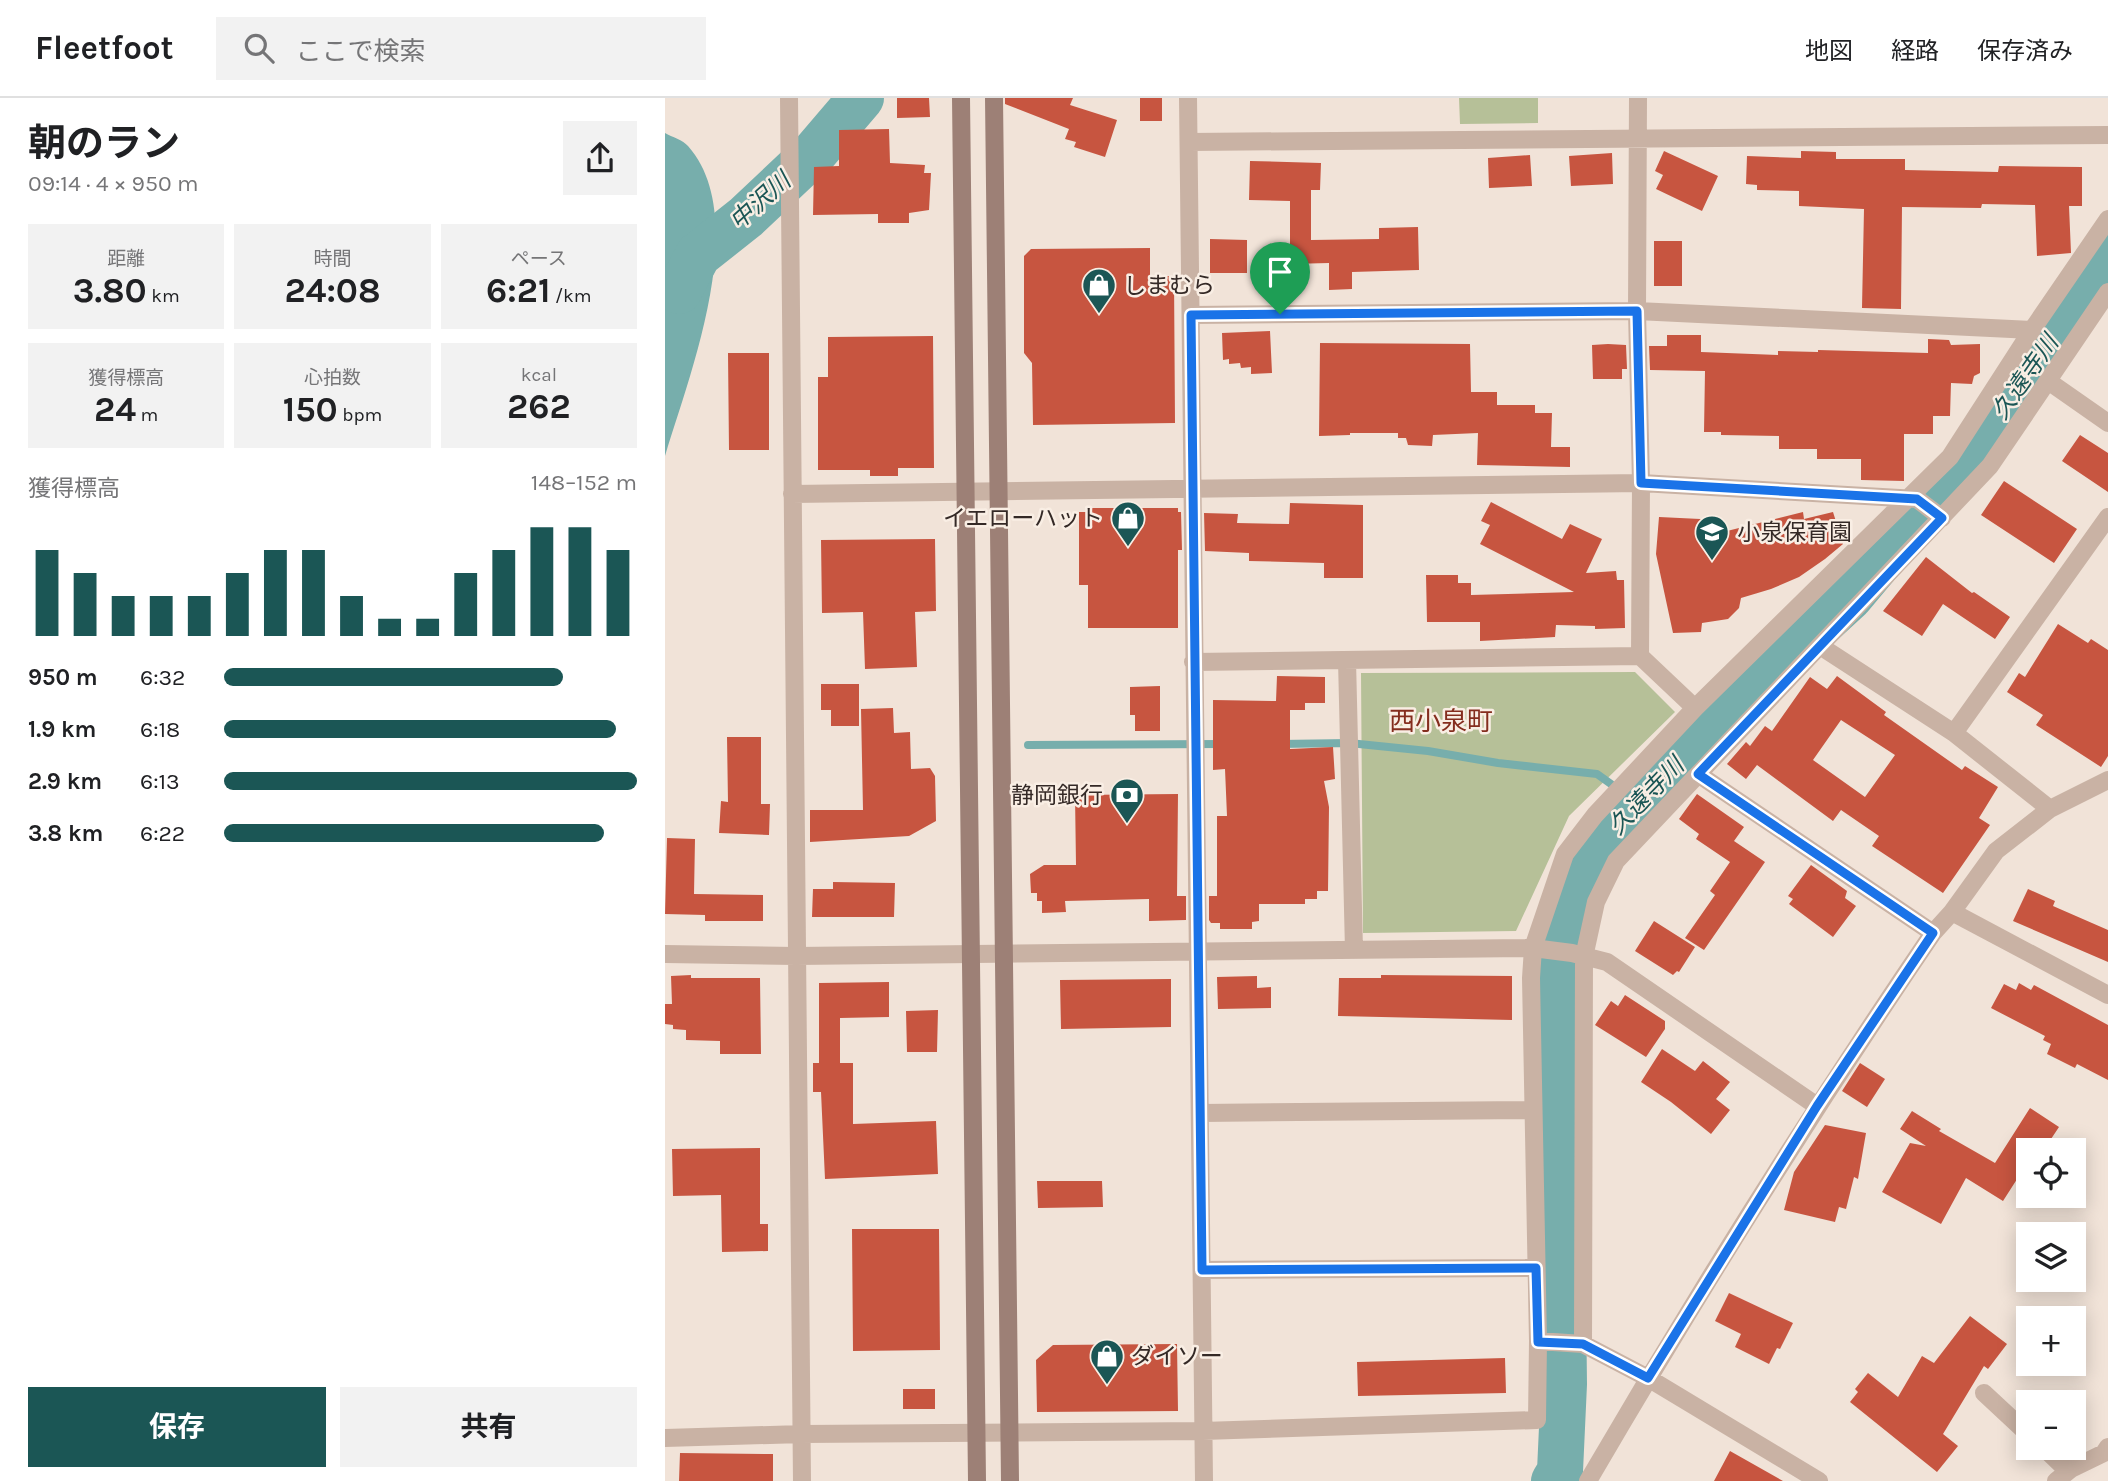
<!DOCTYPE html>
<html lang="ja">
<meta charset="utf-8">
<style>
body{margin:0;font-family:Karla,"Noto Sans JP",sans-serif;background:#f2f2f2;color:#202124;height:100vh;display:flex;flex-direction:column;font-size:26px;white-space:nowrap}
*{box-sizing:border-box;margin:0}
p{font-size:23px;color:#757577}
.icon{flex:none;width:38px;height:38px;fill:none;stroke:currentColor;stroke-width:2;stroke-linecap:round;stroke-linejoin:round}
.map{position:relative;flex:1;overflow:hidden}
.panel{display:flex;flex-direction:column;background:#fff;width:665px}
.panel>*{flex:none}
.controls{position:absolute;left:1351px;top:1040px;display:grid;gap:14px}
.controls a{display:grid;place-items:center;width:70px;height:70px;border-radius:0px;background:#fff;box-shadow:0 4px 18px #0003;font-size:35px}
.pin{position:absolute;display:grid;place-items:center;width:60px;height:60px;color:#fff;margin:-72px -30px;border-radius:50% 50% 50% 0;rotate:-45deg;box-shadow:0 0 7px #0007}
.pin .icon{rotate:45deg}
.round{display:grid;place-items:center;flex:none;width:74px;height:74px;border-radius:0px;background:#f2f2f2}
.headline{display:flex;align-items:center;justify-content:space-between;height:119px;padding:0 28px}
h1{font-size:38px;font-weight:700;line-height:52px}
.metrics{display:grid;grid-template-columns:repeat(3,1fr);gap:10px;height:119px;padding:7px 28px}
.metrics div{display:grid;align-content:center;border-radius:0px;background:#f2f2f2;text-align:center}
.metrics b{font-size:35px;font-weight:700}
.metrics small{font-size:19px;font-weight:400}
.metrics p{font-size:19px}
.chart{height:196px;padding:14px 28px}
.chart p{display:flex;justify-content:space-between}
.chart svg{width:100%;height:126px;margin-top:7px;stroke:#1b5655;stroke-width:6}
.primary-button{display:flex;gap:14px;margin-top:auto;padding:14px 28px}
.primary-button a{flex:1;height:80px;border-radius:0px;background:#1b5655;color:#fff;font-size:28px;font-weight:700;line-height:80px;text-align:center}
.primary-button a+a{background:#f2f2f2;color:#202124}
ul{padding:0 28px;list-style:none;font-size:23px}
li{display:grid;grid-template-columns:112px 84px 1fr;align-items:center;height:52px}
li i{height:18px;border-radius:9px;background:#1b5655}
header{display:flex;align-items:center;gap:42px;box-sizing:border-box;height:98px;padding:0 35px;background:#fff;border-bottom:2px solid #e0e0e0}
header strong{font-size:33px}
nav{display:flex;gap:38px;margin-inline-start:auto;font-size:24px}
.search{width:490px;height:63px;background:#f2f2f2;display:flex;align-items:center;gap:18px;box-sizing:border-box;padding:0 24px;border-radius:0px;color:#757577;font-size:26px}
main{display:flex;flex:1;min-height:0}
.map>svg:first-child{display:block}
</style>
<header>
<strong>Fleetfoot</strong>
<div class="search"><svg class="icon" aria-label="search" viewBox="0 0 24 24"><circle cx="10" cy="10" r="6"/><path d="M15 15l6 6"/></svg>ここで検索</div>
<nav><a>地図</a><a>経路</a><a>保存済み</a></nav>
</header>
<main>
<section class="panel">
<div class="headline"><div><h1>朝のラン</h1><p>09:14 · 4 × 950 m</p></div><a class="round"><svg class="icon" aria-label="share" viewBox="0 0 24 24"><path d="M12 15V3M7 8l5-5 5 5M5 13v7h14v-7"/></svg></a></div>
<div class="metrics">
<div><p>距離</p><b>3.80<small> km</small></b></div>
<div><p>時間</p><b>24:08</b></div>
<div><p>ペース</p><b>6:21<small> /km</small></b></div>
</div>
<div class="metrics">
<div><p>獲得標高</p><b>24<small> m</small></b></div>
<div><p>心拍数</p><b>150<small> bpm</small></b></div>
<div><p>kcal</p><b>262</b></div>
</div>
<div class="chart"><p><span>獲得標高</span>148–152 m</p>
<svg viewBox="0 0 160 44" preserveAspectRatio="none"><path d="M5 44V14M15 44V22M25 44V30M35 44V30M45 44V30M55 44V22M65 44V14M75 44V14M85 44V30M95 44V38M105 44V38M115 44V22M125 44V14M135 44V6M145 44V6M155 44V14"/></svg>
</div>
<ul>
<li><b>950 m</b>6:32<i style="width:82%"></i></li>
<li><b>1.9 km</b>6:18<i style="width:95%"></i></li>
<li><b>2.9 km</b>6:13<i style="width:100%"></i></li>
<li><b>3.8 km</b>6:22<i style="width:92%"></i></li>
</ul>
<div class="primary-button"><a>保存</a><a>共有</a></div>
</section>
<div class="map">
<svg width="1443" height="1383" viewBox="0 0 1443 1383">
<rect width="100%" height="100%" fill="#f1e3d8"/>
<path fill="#b6c098" d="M794 0H873V25L795 26Z
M970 574 1010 614 904 718 851 833 698 835 696 575Z"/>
<path fill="#77aeac" d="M0 35C7 39 18 42 23 48 87 120 24 278 0 358Z"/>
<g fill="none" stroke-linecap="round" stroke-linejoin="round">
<path stroke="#77aeac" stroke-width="8" d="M614 646 684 645 763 653 833 665 932 676 946 686
M363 647 556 646
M965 703 969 707"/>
<path stroke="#77aeac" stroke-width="46" d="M14 193 33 157 81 119 150 54 196 0
M889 1383 895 1373 899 1286 894 870 900 827 919 774 942 736 1086 590 1185 499 1221 456 1276 398 1337 317 1443 159"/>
</g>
<path fill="#c75540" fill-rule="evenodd" d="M232 0H264L265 19 232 20Z
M340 0H408L405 7 452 22 440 59 409 49 411 44 400 41 404 31 340 6Z
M475 0H497V23H475Z
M224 31 225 65 260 67 259 75H266L264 112 244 115V125H213V116L148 117 149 69 174 68V32Z
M999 53 1053 78 1037 113 991 91 998 77 990 73Z
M1136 53 1171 54V61H1240V72L1333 74 1334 68 1417 69V108H1404L1406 155 1372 158 1370 107 1317 106 1316 110 1237 109 1236 211 1197 210 1199 111 1134 108V93L1092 92V87L1081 86 1082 58 1136 60Z
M947 55 948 86 906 88 904 58Z
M865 57 867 88 824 90 823 60Z
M585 63 656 65 655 92H646V142L714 141V130L753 129 754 172 687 174V191L664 192V165L625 166V103L584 102Z
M545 141 582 142V175H545Z
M989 143H1017V188H989Z
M485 150V178H509L510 325 368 327 367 265 359 255V158L366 151Z
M605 233 607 275 586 276V269L576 270 575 265 564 266V261L558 262 557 235Z
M1002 237H1036V254L1113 257V253L1153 254V252L1263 255V241L1284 242 1286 247 1315 246V275L1309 278 1307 286 1286 285 1285 318H1268V336H1239V383L1196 382V361H1152V351H1114V338L1056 337V334H1039L1040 273 985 272 984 248H1002Z
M268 238 269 370H233V378H205V372H153V279H163V239Z
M655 245 805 246 806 294H832V307H870V315H887L886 349H905V369L812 367 813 335 768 337 767 348 743 347 741 340H733V335H685V337L654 338Z
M943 246 961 247 962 271H957V281H928L927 247Z
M63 255H104V352H64Z
M1415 337 1443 355V394L1397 363Z
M1339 383 1412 431 1389 465 1316 417Z
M826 404 897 441 905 426 937 441 921 475 951 473 952 482H959L960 530 930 531V528L891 527 890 539 815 543V524H762L761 477H793V485H806V497L909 494 815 446 825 427 816 423Z
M625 405 698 407V480H659V465L584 463V455L540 453 539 415 573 416 572 425 624 426Z
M424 410H513V414H516L517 452H513V530H423V487H414V414H424Z
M1138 414 1139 421 1168 414 1178 446 1160 461 1134 479 1106 491 1076 500 1074 510 1063 521 1037 525 1036 534 1008 535 991 456 994 419 1056 422 1058 434Z
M270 441 271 513 250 514 252 569 200 571 198 514 157 515 156 442Z
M1261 459 1307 495 1309 494 1345 519 1330 541 1278 506 1257 538 1218 513Z
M1393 526 1423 545 1426 541 1443 552V658L1436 669 1371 627 1378 617 1342 594 1354 575 1360 579Z
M612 578 660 579V605H640V612H625V651L668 649 670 681 659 683 664 709 663 793H652V801H640V806H594V823L587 824V831H555V825H546L544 822V798H552V718H562L560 671 548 672V602L611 603Z
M1172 578 1221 614 1219 617 1297 672 1300 668 1333 689 1314 720 1325 727 1278 795 1207 748 1214 738 1176 712 1168 723 1092 667 1081 681 1062 666 1081 644 1085 648 1100 628 1107 633 1145 579 1162 591ZM1176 622 1230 657 1200 699 1148 662Z
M156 586H194V628H166V612H156Z
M495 588V633H470V617H465V589Z
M228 610 229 635 245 634 246 671 265 670 270 678 271 723 244 738 145 744V712H198L196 611Z
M62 639H96V706H105L104 737 54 735 56 703 63 704Z
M513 696 512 798H521V822L484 823V801L400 803 401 814 377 815V803H372V795H366L365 776 379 767H411L410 697Z
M1032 696 1079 729 1069 743 1100 764 1039 852 1020 840 1050 797 1045 793 1065 764 1031 741 1034 736 1014 721Z
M2 740 30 741 29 796 98 797V823H40V817L0 816Z
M1146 767 1182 793 1180 800 1191 808 1168 839 1124 806 1128 801 1123 798Z
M168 784 230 785 229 819H147L148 791H168Z
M1363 791 1390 803 1388 808 1443 832V864L1348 823Z
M989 823 1030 849 1014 874 1012 873 1008 877 970 853Z
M26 877V880H95L96 956H55V943L21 942V932L8 931V927L0 926V906H7L6 878Z
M716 877 847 878V922L673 918 674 880H716Z
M592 878V890L606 889V910L553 911 552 879Z
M506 881V929L396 931 395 882Z
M224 884V919L175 920V965H188V1026L271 1023 273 1076 160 1081 156 994H148V965H154V885Z
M1354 885 1366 892 1369 887 1443 927V982L1412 966 1410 970 1382 956 1386 946 1378 942 1380 938 1326 910 1339 886 1351 892Z
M960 897 1000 923V931L981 959 930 927 946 903 953 908Z
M273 912 272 954H242L241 913Z
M997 951 1030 973 1038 963 1065 984 1051 1001 1065 1012 1046 1036 1006 1004 976 984Z
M1195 965 1220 981 1202 1009 1177 993Z
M1365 1010 1394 1029 1382 1047 1377 1043 1371 1052H1363V1064L1338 1103 1301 1080 1276 1126 1217 1094 1245 1045 1261 1048 1235 1031 1247 1013 1276 1031 1274 1033 1330 1065Z
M1160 1027 1201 1035 1193 1081 1189 1079 1181 1111 1174 1109 1170 1124 1119 1112 1129 1074Z
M95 1050V1126H103V1153L57 1154 56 1097 8 1098 7 1051Z
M372 1083H437L438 1109 373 1110Z
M187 1131H274L275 1252 188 1253Z
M1064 1195 1128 1225 1115 1251 1112 1250 1104 1266 1070 1249 1076 1236 1050 1223Z
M1305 1218 1342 1246 1323 1271 1319 1268 1278 1336 1293 1348 1272 1374 1185 1304 1193 1294 1190 1291 1203 1275 1233 1299 1257 1258 1269 1265Z
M512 1246 513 1313 372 1314 371 1262 388 1247Z
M840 1260 841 1295 693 1298 692 1264Z
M238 1291H270V1311H238Z
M1065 1353 1118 1383H1049Z
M15 1355 108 1356V1383H14Z"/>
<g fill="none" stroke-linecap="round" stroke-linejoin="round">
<path stroke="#c9b2a4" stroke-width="18" d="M124 0 137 1383
M523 0 539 1383
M973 0 972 213 976 385 975 558 1030 610
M524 44 1443 37
M526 217 972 213 1367 232
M1383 283 1443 325
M127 396 976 385 1252 401 1277 420
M1155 548 1289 635 1385 711
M682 562 689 852
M528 564 975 558
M1289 635 1443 419
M1033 676 1268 835
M1287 814 1443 897
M0 856 131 858 868 850 907 855 942 864 1152 1008
M536 1015 867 1012
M537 1172 871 1170
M873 1243 918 1246 983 1280 1154 1383
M918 1246 919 859 931 804 951 763 1325 368 1443 194
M1319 1295 1363 1336
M0 1340 137 1336 538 1333 872 1322 873 1243 866 880 868 850 900 756 930 717 1030 610 1285 359 1367 232 1443 121
M1378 1349 1403 1373
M923 1383C1032 1196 1147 1013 1268 835L1287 814 1331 753 1385 711 1443 682
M1391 1383 1406 1371 1439 1355 1443 1349"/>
<path stroke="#9d8076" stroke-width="18" d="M296 0 312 1383
M329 0 345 1383"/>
</g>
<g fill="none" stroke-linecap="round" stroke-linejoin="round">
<g stroke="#fff" stroke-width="14">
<path id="route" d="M972 213 976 385 1252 401 1277 420 1033 676 1268 835 1152 1008 983 1280 918 1246 873 1244 871 1170 537 1172 526 217Z"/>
</g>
<use href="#route" stroke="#1a73e8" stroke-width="9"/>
</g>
<defs>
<g id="shop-pin" transform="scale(1.75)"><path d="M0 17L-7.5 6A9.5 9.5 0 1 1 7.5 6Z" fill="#1b5655" stroke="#f9eee4"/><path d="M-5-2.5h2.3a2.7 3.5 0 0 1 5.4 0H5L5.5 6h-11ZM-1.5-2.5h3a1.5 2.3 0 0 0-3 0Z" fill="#fff"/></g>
<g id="school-pin" transform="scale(1.75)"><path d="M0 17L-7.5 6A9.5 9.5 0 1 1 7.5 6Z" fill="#1b5655" stroke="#f9eee4"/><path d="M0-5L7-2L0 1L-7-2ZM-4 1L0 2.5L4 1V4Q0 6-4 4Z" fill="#fff"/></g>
<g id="bank-pin" transform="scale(1.75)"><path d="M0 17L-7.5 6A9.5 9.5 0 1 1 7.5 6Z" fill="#1b5655" stroke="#f9eee4"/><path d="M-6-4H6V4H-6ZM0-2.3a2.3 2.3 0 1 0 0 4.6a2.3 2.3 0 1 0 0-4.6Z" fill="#fff"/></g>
</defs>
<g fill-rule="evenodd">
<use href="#shop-pin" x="434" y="187"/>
<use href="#shop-pin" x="463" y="420"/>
<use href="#school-pin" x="1047" y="434"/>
<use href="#bank-pin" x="462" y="697"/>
<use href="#shop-pin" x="442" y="1258"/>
</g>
<g text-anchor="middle" stroke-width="5" stroke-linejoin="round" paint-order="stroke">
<g font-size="23" fill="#342926" stroke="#f9eee4" text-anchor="start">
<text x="458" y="195">しまむら</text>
<text x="438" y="428" text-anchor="end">イエローハット</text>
<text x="1072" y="442">小泉保育園</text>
<text x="438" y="705" text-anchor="end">静岡銀行</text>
<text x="466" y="1266">ダイソー</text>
</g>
<g font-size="24" font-style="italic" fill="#1b5655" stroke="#f9eee4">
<text transform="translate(95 103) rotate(-42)" y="8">中沢川</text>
<text transform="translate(1360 279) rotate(-55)" y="8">久遠寺川</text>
<text transform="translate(981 698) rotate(-46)" y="8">久遠寺川</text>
</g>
<g font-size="26" fill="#842d1e" stroke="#f9eee4">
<text x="776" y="632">西小泉町</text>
</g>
</g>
</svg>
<div class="controls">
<a><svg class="icon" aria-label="locate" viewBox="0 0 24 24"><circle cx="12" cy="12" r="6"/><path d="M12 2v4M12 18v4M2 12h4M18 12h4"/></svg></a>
<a><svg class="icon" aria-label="layers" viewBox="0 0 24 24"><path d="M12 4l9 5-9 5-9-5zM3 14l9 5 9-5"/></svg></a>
<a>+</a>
<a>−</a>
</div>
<div class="pin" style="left:615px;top:216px;background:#1e9e55"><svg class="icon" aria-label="arrive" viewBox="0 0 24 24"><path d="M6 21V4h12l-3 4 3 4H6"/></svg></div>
</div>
</main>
